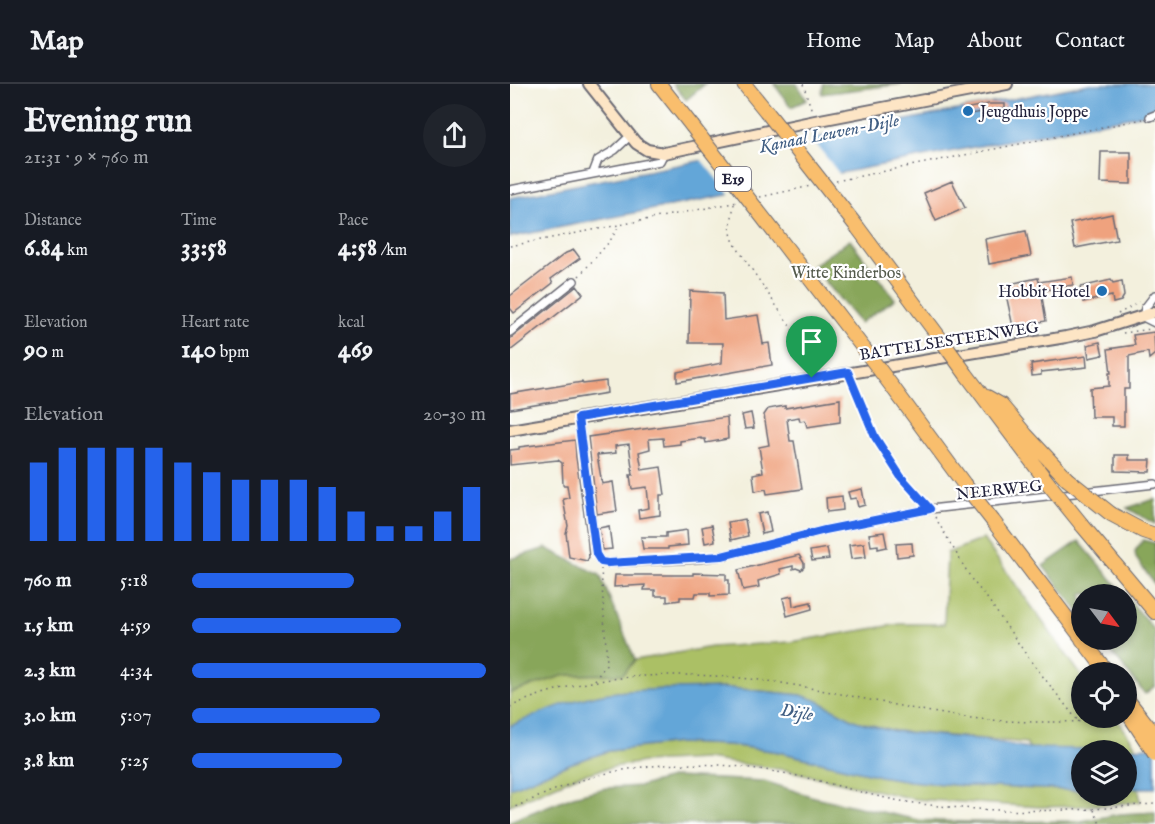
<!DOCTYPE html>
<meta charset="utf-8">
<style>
body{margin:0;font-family:"IM FELL English",serif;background:#20242c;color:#f1f3f6;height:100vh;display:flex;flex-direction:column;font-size:22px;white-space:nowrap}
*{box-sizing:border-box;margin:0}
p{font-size:20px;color:#9ea1a6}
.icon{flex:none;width:33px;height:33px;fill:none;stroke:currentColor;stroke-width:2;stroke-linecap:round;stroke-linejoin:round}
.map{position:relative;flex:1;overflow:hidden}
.side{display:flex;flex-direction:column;background:#171b24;width:510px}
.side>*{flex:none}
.needle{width:39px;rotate:122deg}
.controls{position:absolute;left:561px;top:500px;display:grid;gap:12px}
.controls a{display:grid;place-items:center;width:66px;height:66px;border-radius:50%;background:#171b24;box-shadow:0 3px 9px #0003;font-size:30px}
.pin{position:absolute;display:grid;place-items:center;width:51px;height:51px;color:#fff;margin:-62px -26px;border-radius:50% 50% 50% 0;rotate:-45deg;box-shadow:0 0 6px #0007}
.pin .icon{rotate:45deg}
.round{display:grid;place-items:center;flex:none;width:63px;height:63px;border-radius:32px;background:#20242c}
.summary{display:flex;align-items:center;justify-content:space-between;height:102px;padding:0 24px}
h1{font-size:33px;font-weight:700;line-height:45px}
.metrics{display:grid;grid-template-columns:repeat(3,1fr);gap:9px;height:102px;padding:6px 24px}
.metrics div{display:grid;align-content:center}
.metrics b{font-size:26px;font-weight:700}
.metrics small{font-size:16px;font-weight:400}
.metrics p{font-size:16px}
.chart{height:168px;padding:12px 24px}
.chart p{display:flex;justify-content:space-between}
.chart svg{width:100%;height:108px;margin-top:6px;stroke:#2563eb;stroke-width:6}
ul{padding:0 24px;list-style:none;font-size:20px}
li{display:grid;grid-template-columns:96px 72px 1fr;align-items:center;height:45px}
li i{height:15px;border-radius:8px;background:#2563eb}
header{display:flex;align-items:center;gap:36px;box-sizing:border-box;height:84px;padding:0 30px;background:#171b24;border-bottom:2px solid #363941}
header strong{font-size:28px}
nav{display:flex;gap:33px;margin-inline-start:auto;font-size:21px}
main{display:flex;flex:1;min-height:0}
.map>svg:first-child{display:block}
</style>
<header>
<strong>Map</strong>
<nav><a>Home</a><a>Map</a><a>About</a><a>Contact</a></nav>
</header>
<main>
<section class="side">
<div class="summary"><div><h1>Evening run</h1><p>21:31 · 9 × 760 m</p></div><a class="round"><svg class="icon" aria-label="share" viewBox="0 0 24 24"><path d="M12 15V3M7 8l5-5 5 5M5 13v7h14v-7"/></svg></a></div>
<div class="metrics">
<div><p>Distance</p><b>6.84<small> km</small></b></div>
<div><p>Time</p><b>33:58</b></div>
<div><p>Pace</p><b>4:58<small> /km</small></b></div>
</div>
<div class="metrics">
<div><p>Elevation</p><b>90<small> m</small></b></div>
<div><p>Heart rate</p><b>140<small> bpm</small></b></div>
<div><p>kcal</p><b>469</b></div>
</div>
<div class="chart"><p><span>Elevation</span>20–30 m</p>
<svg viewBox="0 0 160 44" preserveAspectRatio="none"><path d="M5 44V12M15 44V6M25 44V6M35 44V6M45 44V6M55 44V12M65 44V16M75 44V19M85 44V19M95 44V19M105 44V22M115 44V32M125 44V38M135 44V38M145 44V32M155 44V22"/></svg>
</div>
<ul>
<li><b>760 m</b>5:18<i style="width:55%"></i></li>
<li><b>1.5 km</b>4:59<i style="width:71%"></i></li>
<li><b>2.3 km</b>4:34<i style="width:100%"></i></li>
<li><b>3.0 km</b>5:07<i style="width:64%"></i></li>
<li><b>3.8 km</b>5:25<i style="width:51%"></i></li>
</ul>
</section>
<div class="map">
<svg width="645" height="740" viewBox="0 0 645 740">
<rect width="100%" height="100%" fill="#fff"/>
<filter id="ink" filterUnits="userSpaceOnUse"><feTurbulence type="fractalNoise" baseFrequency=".0167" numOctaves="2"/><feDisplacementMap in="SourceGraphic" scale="12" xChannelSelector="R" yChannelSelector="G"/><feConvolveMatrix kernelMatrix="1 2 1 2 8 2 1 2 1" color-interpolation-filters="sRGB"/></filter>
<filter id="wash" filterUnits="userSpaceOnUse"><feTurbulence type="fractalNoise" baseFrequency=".008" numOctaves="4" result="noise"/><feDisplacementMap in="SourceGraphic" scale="24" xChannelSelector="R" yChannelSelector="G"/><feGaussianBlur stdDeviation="1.35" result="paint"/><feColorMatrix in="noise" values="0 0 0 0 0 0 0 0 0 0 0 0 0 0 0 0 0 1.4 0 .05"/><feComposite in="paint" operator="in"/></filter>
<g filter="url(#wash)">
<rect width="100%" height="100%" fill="#f3f0dd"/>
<path fill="#abc065" stroke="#667150" stroke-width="1.5" d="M473 455 571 591 572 633H603L612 642 627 664 548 666 518 664 517 659 386 647 345 637 291 611 219 604 106 608 72 615 0 642V609L55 591 113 590 125 576 202 563 281 558 390 540H434L437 469Z
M168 659 219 661 269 668 370 692 400 697 456 702 571 706 572 711H616L617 704 629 703 630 718 573 722 530 723 404 715 276 686 195 675 133 678 103 683 67 692 0 721V704L62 679 99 667Z"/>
<path fill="#88a65a" stroke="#55644a" stroke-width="1.5" d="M163 0H195L176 16Z
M264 0H287L297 16 281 23Z
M313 0H391L312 10Z
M340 156 385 215 350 239 302 182Z
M645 415V440L617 424Z
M633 456 645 459V501L626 474 625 467Z
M569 457 614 510H572L571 531 533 482Z
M36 464 90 491 125 576 113 590 55 591 0 609V475Z
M617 513 645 547V602L635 610 591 555H616Z
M164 693 254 697 304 713 408 736 460 738 572 737 609 730 645 728V740H0V737L63 712 96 704 131 702Z"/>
<path fill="#63a6d8" stroke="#42648a" stroke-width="1.5" d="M580 0H645V26L640 29 0 153V114Z
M219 604 291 611 306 616 346 637 384 647 475 656 518 664 582 665 645 663V704H617L616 666H572L571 706H555L456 702 400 697 370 692 269 668 219 661 168 659 99 667 62 679 0 704V642C34 627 69 612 107 608 144 604 182 605 219 604Z"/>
<path fill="#f3f0dd" d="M299 51 331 92 221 113 190 74Z"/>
<g id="blocks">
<path fill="#efa27e" d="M479 20H495V24L455 31 454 25Z
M591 68H621V100L590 99Z
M442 97 455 124 426 137 414 109Z
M602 130 607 156 565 164 560 139Z
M516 147 521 172 479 180 475 155Z
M64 166 70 174 41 195 43 199 4 229 0 224V212L56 169Z
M562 193 563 201 531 207 536 237 503 243 494 201 528 194 529 198Z
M601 196 603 199 612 197 614 212 611 217 603 219 602 212 573 218 570 203Z
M67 202 73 210 0 267V255Z
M180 207 213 209 214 236 248 231 253 260 259 259 262 281 167 298V288L212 279 213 259H179Z
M644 248 645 270 639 275 638 268 619 272V305H614V342H602V333H581L580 304 599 302V289H601L598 265 625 261 623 251Z
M590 258 593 271 579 274 577 261Z
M576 272 577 283 531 288V291L522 292 521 280Z
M96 297 97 309 0 325V310L72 298 73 300Z
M330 315V338L297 343 295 336 290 337 289 333 277 335 280 357H284L292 405 257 410 256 405 245 407 243 390 253 388 249 363 259 361 254 331 258 325 275 322V324Z
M241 329 244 344 235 345 232 331Z
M217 333 218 355 196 359 195 355H191V354L170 357V360L154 362 153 354 139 355 140 365 129 368 132 386 151 383 155 411H150V431L129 434 128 426 139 424 137 403 122 405 120 391H123L119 360 105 362 106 369 87 371 92 400 103 398 107 427 87 430 78 353Z
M65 356 66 373 77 451 79 473 77 477 59 473 56 449 58 442 53 415 59 414 57 401H53L52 379 48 376 0 381V366L9 365V363Z
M605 371H619V376H641L640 388 605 387Z
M352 405 355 421 348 423 346 414 340 415 338 408Z
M332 412 333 426 317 428 316 414Z
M257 428 261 448 252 450 248 430Z
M235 435 238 452 221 456 218 438Z
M202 441 205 457 195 459 192 443Z
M99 442 102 465 92 466 89 444Z
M177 446 178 461 158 463V465H133L131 453H156V449Z
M374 448 377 463 368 465V461L361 462 359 450Z
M354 459 356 473 341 475 339 461Z
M402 459 403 471 387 473 386 460Z
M317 464 319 475 302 477 300 467Z
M289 471 294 479V483L291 486 286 484 283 485V482L270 485 271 490 248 497 249 503 233 506 228 486Z
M183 489 216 490V496H219V511L200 512V509H186L185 513H170V516L157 518V512H145V506H134L135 501 104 503 105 491H183Z
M282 512 283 522 301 518 302 525 277 532 273 514Z"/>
</g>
</g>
<g filter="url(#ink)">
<use href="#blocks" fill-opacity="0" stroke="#6b6a74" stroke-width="1.5"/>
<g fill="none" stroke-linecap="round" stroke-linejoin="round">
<g stroke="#6b6a74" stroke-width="10">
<path id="street" d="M640 33 645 31
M83 89 88 76 105 66 120 52
M0 106 150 77 154 69
M645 211 635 224 633 233 645 239
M0 248 64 197
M68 334 86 470 91 478 98 479 187 475 212 472 315 446 420 425 645 400"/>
</g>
<g stroke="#6b6a74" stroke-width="14">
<path id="secondary" d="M79 0 126 59 137 66 154 69 305 37 497 0
M0 346 556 253 585 247 645 228"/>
</g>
<g stroke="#6b6a74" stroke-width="16">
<path id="highway" d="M149 0 182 42
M234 0 256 27
M348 144 432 257
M265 149 354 265
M456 290 538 399
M384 305 454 400
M477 313 491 321 516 351 557 395
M601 430 633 447 645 451
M483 437 572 554
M572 441 645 528
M572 555 597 588
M616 614 630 632"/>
</g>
<path stroke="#6b6a74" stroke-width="1.5" stroke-dasharray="1.5 4.5" stroke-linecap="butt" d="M293 0 302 27
M326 97 633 35
M250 113 301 102
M224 120 220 146 224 159 292 260 300 287
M0 162 228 118
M69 192 100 157 109 142
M608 230 629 218
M613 249 641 245
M342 298 365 353 391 393 415 419
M425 433 462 496 477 514 520 576 568 637
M85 596 97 579 91 485
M0 623C86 582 208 586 300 604 354 614 407 627 461 634 511 640 561 638 611 636
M0 725C24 715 47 704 72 696 143 674 216 677 288 692 327 700 364 714 404 719 462 727 523 728 581 725 603 724 624 721 645 720
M584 726 590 740"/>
<use href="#street" stroke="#fff" stroke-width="7"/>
<use href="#secondary" stroke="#fde5c5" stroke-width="10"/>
<use href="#highway" stroke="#f9be6d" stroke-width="14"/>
<g stroke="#6b6a74" stroke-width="16" stroke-linecap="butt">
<path id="highway-bridge" d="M256 27 348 144
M182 42 265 149
M432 257 456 290
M354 265 384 305
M557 395 601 430
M538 399 572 441
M454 400 483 437
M620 632 645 670
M630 632 645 651"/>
</g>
<use href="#highway-bridge" stroke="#f9be6d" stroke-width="14"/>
</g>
</g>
<g fill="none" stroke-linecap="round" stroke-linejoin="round" filter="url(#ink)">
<g stroke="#fff" stroke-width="12">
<path id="route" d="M338 288 365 353 391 393 420 425 315 446 212 472 98 479 91 478 86 470 68 334Z"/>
</g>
<use href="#route" stroke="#2563eb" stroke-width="8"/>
</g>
<g fill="#1f6fb2" stroke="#fff" stroke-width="2">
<circle cx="458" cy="27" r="6"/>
<circle cx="592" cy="207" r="6"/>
</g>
<g text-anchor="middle" stroke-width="4.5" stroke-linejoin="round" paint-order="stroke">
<rect fill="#fff" stroke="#646476" stroke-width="1.5" x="205" y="83" width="36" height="24" rx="4.5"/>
<g font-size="15" font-weight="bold" fill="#22223b">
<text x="223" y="100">E19</text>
</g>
<g font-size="16" fill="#22223b" stroke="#fff" text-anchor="start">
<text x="470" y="33">Jeugdhuis Joppe</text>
<text x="580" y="213" text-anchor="end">Hobbit Hotel</text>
</g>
<g font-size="16" fill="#52594a" stroke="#fff">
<text x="336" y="194">Witte Kinderbos</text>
</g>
<g font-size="16" fill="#22223b" stroke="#fff">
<text transform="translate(439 256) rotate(-9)" y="6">BATTELSESTEENWEG</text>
<text transform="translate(489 405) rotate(-6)" y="6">NEERWEG</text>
</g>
<g font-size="18" font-style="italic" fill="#3f5d82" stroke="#fff">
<text transform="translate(319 49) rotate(-11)" y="6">Kanaal Leuven-Dijle</text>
<text transform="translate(287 628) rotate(9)" y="6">Dijle</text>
</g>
</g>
</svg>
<div class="controls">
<a><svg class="needle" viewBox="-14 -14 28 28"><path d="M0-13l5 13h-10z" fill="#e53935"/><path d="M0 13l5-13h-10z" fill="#9ea1a6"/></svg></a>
<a><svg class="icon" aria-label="locate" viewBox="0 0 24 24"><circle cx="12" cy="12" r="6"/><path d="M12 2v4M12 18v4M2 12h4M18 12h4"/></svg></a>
<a><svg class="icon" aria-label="layers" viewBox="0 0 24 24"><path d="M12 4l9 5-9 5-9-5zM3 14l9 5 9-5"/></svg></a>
</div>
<div class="pin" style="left:302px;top:294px;background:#1e9e55"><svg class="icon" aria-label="arrive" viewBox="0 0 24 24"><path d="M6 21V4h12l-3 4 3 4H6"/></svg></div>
</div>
</main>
